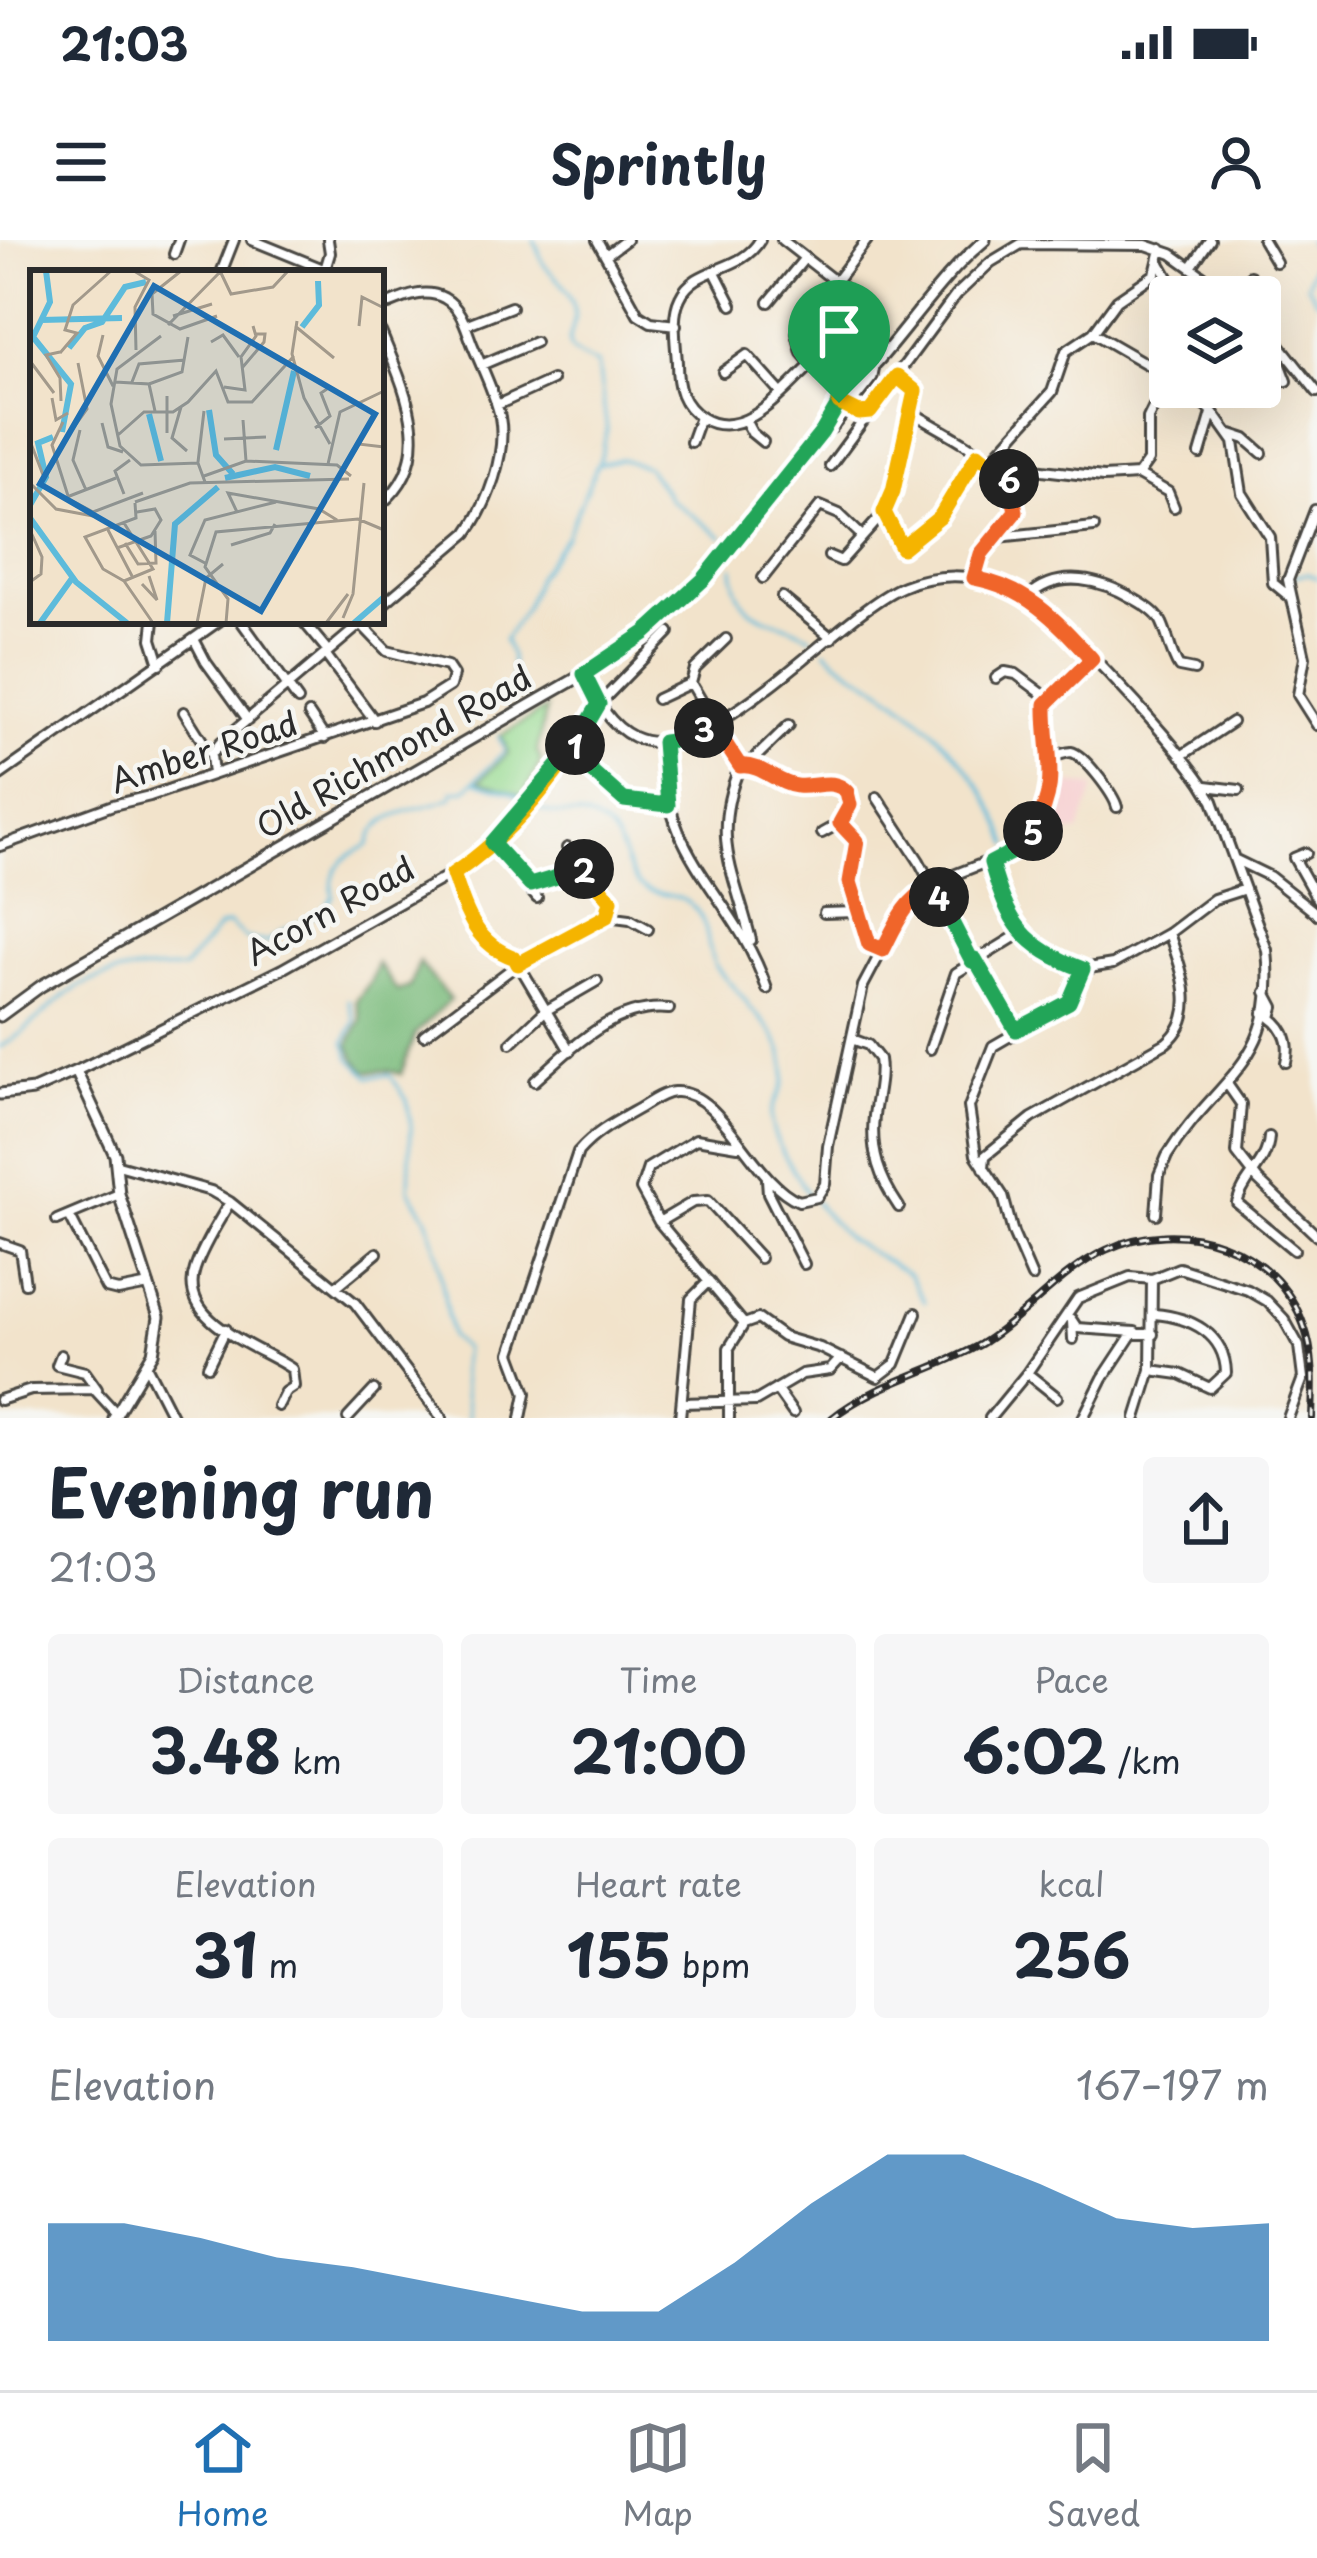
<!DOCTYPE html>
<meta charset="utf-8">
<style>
body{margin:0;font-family:"Playpen Sans",sans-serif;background:#f6f6f7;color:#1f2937;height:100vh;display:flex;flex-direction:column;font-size:45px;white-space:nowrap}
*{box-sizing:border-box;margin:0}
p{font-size:39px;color:#747a83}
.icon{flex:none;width:66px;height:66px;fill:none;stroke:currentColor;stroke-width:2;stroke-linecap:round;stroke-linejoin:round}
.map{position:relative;height:1178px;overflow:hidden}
.side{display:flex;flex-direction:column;background:#fff;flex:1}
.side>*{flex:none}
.buttons{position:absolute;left:1149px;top:36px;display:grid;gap:24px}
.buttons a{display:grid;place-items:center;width:132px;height:132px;border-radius:12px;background:#fff;box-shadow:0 12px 48px #0002;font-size:60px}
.pin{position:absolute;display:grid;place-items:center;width:102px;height:102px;color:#fff;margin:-123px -51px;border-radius:50% 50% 50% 0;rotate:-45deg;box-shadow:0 0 12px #0007}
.pin .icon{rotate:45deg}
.km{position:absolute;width:60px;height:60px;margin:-30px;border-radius:50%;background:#222;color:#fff;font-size:33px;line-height:60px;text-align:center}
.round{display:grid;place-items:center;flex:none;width:126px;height:126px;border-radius:12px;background:#f6f6f7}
.summary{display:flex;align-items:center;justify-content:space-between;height:204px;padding:0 48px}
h1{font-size:66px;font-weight:700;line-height:90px}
.metrics{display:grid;grid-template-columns:repeat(3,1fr);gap:18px;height:204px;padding:12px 48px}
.metrics div{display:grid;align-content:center;border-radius:12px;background:#f6f6f7;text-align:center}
.metrics b{font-size:60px;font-weight:700}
.metrics small{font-size:33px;font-weight:400}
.metrics p{font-size:33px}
.chart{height:336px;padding:24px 48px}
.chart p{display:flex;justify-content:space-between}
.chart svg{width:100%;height:216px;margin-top:12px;fill:#1f6fb2;opacity:.7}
.status{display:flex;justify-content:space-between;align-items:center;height:84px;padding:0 60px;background:#fff;direction:ltr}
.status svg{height:33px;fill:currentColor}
header{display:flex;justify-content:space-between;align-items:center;height:156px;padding:0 48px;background:#fff;font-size:54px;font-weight:700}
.dock{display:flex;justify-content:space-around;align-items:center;height:168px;border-top:3px solid #e0e1e3;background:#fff;font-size:33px;color:#747a83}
.dock a{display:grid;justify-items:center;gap:6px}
.dock .selected{color:#1f6fb2}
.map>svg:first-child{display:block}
</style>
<div class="status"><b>21:03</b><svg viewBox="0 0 49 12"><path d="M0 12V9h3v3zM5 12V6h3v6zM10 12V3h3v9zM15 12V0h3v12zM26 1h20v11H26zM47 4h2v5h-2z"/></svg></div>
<header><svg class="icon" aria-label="menu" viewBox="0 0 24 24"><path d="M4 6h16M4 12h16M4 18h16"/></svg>Sprintly<svg class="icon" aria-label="person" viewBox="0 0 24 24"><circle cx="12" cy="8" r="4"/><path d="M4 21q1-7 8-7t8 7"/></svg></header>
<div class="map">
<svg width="1317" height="1178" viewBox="0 0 1317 1178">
<rect width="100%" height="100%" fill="#f6f6f2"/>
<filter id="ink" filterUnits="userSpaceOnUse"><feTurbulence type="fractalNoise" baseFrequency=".00833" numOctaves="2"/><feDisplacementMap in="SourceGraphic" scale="24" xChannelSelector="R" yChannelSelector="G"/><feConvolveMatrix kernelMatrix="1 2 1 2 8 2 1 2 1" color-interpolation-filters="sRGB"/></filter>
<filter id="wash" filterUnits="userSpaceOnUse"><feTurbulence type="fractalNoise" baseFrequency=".004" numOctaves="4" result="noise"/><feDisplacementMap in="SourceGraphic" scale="48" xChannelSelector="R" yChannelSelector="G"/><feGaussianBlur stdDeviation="2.7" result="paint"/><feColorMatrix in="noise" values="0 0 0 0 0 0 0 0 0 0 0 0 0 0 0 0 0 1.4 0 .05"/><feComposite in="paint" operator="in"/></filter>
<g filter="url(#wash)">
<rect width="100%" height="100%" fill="#f2e3cb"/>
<path fill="#f7cfd0" d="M1064 542 1095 547 1079 592 1038 595 1058 567Z"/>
<path fill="#98db92" stroke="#62835e" stroke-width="3" d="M546 469 537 511 541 521 524 556 479 541 508 513 501 495Z"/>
<path fill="#7abb7c" stroke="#527354" stroke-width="3" d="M419 722 450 760 415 794 401 834C372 822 368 850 349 804L361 779 356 761 371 741 377 723 397 751 410 747Z"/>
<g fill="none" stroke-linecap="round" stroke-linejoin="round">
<path stroke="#5dbbdb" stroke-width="3" d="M1309 0 1315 17 1307 45 1317 61
M599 224 620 219 647 227 670 259 722 297
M733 327C736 386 774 373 811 397
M1293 336 1308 334 1317 338
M826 410C846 431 872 440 895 458 945 495 989 546 1009 605
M513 446 511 416 504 400 527 365 537 337 566 297 601 216 607 190 598 124C547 105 581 98 573 65 569 45 556 39 545 26 539 20 540 8 534 0
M475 541C487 547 498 548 510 552 524 558 535 570 551 573 567 576 580 573 595 581 623 594 621 619 635 640 648 661 679 647 697 671 710 688 706 707 714 723 720 736 740 750 749 766
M1018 613 1026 617
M348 760 355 781 345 802 351 819 369 837 390 835 407 860 411 886 409 949 427 978 437 1013 451 1097 464 1109 461 1130 469 1178
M750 768C770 786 790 811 784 842 782 854 771 864 771 877 771 903 797 932 807 954
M0 807C28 792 42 773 66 755 102 729 141 730 183 729L219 687 229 684 246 699 268 702C290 679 314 687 333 656 328 626 346 616 369 605 377 567 425 571 452 557L453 551 465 550 505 511 498 495
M815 962 847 998 908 1034 925 1062"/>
</g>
</g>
<g filter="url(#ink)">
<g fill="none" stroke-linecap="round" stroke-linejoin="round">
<g stroke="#494743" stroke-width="14">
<path id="street" d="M252 0 333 33
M597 0 638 74 651 82 676 85
M760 0C741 33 695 25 680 58 671 76 676 103 677 123 677 146 681 165 702 178 743 203 784 150 811 125
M782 0 859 60 862 68 836 102
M1263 0 1276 22
M174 14 179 0
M606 15 626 0
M1160 23 1179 57
M1192 26 1210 0
M715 32 732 65
M221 33 234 0
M324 33 330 13 328 0
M1250 36 1252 57
M769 62 804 19
M381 67C401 59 423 47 444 58 462 68 466 89 473 106 482 128 495 153 500 177 507 214 488 264 467 293L381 366
M1260 80 1317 152
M465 85 511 67
M1267 89 1287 141
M381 92C404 148 439 217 381 264
M1093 93 1169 137
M481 125 535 102
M723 132 747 115 781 153
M897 137 912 146 915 156 893 251 884 272 902 307 940 277 978 214
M1183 147 1212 171 1234 202 1242 253 1270 297 1273 343 1290 357
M842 160 802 113 797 93 867 0
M1202 160 1233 147
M497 165 552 140
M912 172C941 192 1044 235 1010 282 995 302 978 311 974 338
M745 180 752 193 763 202
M1231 194 1246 199 1262 213
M691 202 700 177
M1200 214 1212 173
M990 221 1052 152 1066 111 1093 93 1117 60 1155 34 1161 9
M1000 225 1103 237 1138 235 1168 252 1174 267
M830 226 956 55 991 22 1021 4 1146 5 1172 14 1232 57
M1138 235 1148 221V178L1168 137
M1315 270 1288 340 1305 417 1298 455 1317 485
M998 297 1094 287
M829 316 841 321 883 274
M763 338 820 266 839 274 861 295
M782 357 832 398
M1028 357C1059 328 1102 340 1134 359 1143 364 1158 373 1162 383 1169 398 1170 413 1179 427L1194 430
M154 381 152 399 160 424
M241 381 298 460
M303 381 328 411
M194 399 206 422 248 480
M726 399 695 429 691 443 740 526
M325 414 375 481
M584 434C596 458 608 485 634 497 708 532 839 372 904 346 935 333 972 334 1003 344 1048 360 1172 499 1202 543L1213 561 1267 710C1279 824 1217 836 1167 916L1159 935 1156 974
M996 438 1005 432 1016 434 1048 458
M657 459 691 443
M184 472 211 515
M309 474 325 498
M663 502C660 621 734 651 767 749
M570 512 624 560 668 565
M1181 516 1232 482
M1051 517C1053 516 1069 512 1071 512 1084 514 1114 555 1117 567
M749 524 789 485
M740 526C710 598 734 631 751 700L747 701
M740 526C760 522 775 542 794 546 811 549 827 541 843 547L850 565 840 583 822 593
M213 534 211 515 221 502 362 383
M0 535 219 381
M1206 546 1239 550
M877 557 919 621 972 721
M840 583 857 601 850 637 864 696 869 704 883 710
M492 603 537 658
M0 606 113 565 150 556 423 463 450 446 453 435 447 426 387 411 361 384
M567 608 611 660 607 676
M1306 613 1294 618 1317 659
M1236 620 1269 636 1317 674
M991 623 1004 666 1021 693 1052 718 1083 729 1113 724 1169 693 1214 659 1245 649
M453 634C466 671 475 704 515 718L570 811
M529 645 582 627
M824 673 857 672
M607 676 630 679 648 689
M975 719 1016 790
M1266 752 1274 767 1271 777
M1263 773C1282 783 1292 800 1286 822
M424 795 518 724 607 676
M852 799 868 805 879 819C882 838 876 857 874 876 870 912 880 939 899 967
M511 803 545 771 597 741
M930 809 956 733 1021 693
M76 831 282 729 467 625 534 558 570 512 599 464 669 392
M535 841C572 808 615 763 669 769
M1227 844 1241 864 1237 913 1258 940 1317 996
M1269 897C1267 925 1244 937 1237 963L1294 1010
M738 906 696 899 648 928 641 949 659 982 744 1084
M118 925 211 951 230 962 355 1063 442 1178
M984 928 985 916 1032 878 1166 803C1201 775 1181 729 1169 693
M767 939 768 953 804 1024
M230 962C218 983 203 1005 195 1029 177 1082 260 1107 292 1129L294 1146 285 1152 278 1166
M69 975 106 1048 118 1051 149 1045
M57 980 119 954
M659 982 693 962 708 961 760 1018
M0 1003 20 1010 25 1043
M1032 1037 1013 993 1003 956 976 915 969 867 993 806 1069 762 1083 729
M337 1046 377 1013
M1071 1079 1077 1088 1135 1092
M1072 1081 1073 1099
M744 1084 758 1079 783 1097 820 1108 878 1137 895 1124 916 1073
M61 1115 57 1125 85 1132 97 1149
M146 1125 173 1178
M208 1126 226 1089
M1151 1130 1180 1134 1210 1148 1226 1133C1225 1093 1190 1077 1154 1074
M1027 1133 1057 1157
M776 1149 793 1173
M0 1160 31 1150 94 1149 117 1174
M682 1163 756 1161 802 1134 830 1130 841 1118
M348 1178 374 1150
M521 1178 526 1153 511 1113 578 912C595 892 617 881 640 868 650 862 662 853 674 852 721 848 752 942 799 961L817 957 825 944 828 906 863 746 907 663 951 636 1012 612 1034 589 1046 567 1052 542 1045 464 1092 419
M680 1178 691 1059 709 1041
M729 1178V1108L744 1084
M990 1178 1027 1133 1078 1058 1130 1037 1152 1039 1179 1028 1248 1050 1267 1061 1284 1079 1299 1106 1303 1138 1288 1178
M1083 1178 1103 1138 1132 1094H1153
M1136 1178 1151 1130 1152 1039"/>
</g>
<g stroke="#494743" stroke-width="15">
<path id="secondary" d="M848 156C854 140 867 133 878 121 914 80 943 35 985 0
M848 156 853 163 847 168 842 160Z
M853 161 872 137 874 126
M822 192 832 187 847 168
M0 776 41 746 591 430 645 393 704 339 842 162
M0 854 33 850 76 831 115 915 119 954 159 1077 153 1113 114 1178"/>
</g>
<use href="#street" stroke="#fff" stroke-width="8"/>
<use href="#secondary" stroke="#fff" stroke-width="9"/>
<g stroke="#2b2b2b" stroke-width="8">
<path id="rail" d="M832 1178C875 1143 933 1132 981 1104 1025 1077 1059 1032 1106 1010 1180 974 1277 1006 1304 1086 1315 1116 1313 1147 1312 1178"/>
</g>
<use href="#rail" stroke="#f6f6f2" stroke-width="3" stroke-dasharray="9" stroke-linecap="butt"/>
</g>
</g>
<g fill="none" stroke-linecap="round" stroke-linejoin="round" filter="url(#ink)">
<g stroke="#fff" stroke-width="24">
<path id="split-1" d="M575 505 599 464 584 434 645 393 704 339 822 192 839 163"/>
</g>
<g stroke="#fff" stroke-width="24">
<path id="split-2" d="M575 505C543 553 501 602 453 634 466 672 475 704 515 718L518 724 607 676 611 660 584 629"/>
</g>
<g stroke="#fff" stroke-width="24">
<path id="split-3" d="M584 629 530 645 492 603 570 512 624 560 668 565 663 502 680 500 704 488"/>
</g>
<g stroke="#fff" stroke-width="24">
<path id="split-4" d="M704 488 712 483 740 526C761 523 777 544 797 546 816 548 833 537 847 552L850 565 840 583 857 601 850 642 869 704 883 710C897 682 905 661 933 645L939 657"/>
</g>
<g stroke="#fff" stroke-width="24">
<path id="split-5" d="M939 657 972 721 975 719 1016 790 1069 762 1083 729C1024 708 1008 683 991 623L1012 612 1033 591"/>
</g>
<g stroke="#fff" stroke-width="24">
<path id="split-6" d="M1009 239 1016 271 981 314 974 338C1028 348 1057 381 1092 419L1046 464C1045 515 1062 542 1033 591"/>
</g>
<g stroke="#fff" stroke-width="24">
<path id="split-7" d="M839 163 859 173 870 172 897 136 915 151 893 251 884 272 902 308 940 277 978 214 1009 239"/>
</g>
<use href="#split-1" stroke="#22a559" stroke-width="15"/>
<use href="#split-2" stroke="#f5b400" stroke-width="15"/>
<use href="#split-3" stroke="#22a559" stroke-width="15"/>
<use href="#split-4" stroke="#f0652b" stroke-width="15"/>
<use href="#split-5" stroke="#22a559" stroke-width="15"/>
<use href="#split-6" stroke="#f0652b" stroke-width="15"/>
<use href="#split-7" stroke="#f5b400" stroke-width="15"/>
</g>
<g text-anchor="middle" stroke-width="9" stroke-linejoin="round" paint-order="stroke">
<g font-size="33" fill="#2b2b2b" stroke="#f6f6f2">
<text transform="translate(204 512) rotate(-18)" y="12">Amber Road</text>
<text transform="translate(394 512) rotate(-30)" y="12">Old Richmond Road</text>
<text transform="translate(330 671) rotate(-29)" y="12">Acorn Road</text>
</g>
</g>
<g transform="translate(30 30)">
<rect width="354" height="354" fill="#f2e3cb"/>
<path fill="none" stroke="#5dbbdb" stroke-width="6" d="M16 1 20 32 3 67 41 114 32 162M11 50 92 48M272 57 289 35 288 11M39 78 55 58 72 52 95 17 116 12M179 140 186 185 203 204M119 144 131 191M246 180 264 101M195 208 245 197 280 206M0 235 16 207 8 173 23 167M0 248 46 312 97 353M10 353 43 307M137 353 145 254 188 217M324 353 354 327"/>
<path fill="none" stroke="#a2998b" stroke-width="3" d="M104 1 119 10 105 37 106 80M151 1 122 24 123 44 150 59 187 46M190 1 201 24 243 17 258 1M143 46 182 34M267 51 262 84 274 128 300 174M138 55 190 2M265 56 304 88M329 56 332 27 354 38M73 65 68 86 83 116M131 66 87 99 81 134 90 176 111 195 168 193 175 212M181 72 193 65 209 87M30 82 16 85 30 108 31 131M30 83 47 63 35 60 43 35 81 1M0 91 24 123M212 98 234 72 235 64H226M85 112 119 114 125 141M102 112 109 94 155 90M119 114 152 102 158 67M194 117 215 120 211 87 226 66 223 56M22 128 26 150 38 143M151 137 142 168 157 181M213 150 216 191M33 152 22 175 39 229 63 242 113 223M72 153 78 177 93 182M285 158 300 146 291 123 297 119M50 160 43 190 56 220M137 163V126M88 165 114 142H143L158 132 186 101 198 132H222L264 86M36 168 57 139 48 93M194 169 236 167M0 171 13 205M168 192 174 141M298 194 310 142 354 121M314 198 329 174 354 177M174 206 216 191 307 195 321 206M0 213 26 239 63 246M94 224 85 201 100 190M37 227 86 208M105 232 160 213 319 209M207 242 198 223 289 239 307 250M0 260 12 287 11 304 0 312M78 260 102 306M95 273 108 294 126 293 125 261M201 275 240 263 245 254M87 278 121 266 131 250 125 239 107 242M175 293 160 285 175 250 246 232M94 311 73 299 55 267 106 248 105 233M94 311 123 299 94 253M94 311 123 353M112 314 127 330 119 306M313 348 323 324 334 213M167 353 176 308 193 294M196 353 198 329 175 297 186 262 328 249 354 260M296 353 318 324"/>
<path fill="#1f6fb2" fill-opacity="0.15" stroke="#1f6fb2" stroke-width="6" d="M124 16 345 144 231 341 10 214Z"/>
<rect width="354" height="354" fill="none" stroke="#2b2b2b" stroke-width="6"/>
</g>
</svg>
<div class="buttons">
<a><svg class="icon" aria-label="layers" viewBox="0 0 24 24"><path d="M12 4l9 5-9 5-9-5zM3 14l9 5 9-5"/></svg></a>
</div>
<div class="pin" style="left:839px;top:163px;background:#1e9e55"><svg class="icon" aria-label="arrive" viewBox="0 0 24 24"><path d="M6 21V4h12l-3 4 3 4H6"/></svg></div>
<b class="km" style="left:575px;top:505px">1</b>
<b class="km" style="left:584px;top:629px">2</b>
<b class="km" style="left:704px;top:488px">3</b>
<b class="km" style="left:939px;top:657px">4</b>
<b class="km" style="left:1033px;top:591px">5</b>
<b class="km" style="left:1009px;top:239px">6</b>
</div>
<section class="side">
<div class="summary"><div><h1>Evening run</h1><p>21:03</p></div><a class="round"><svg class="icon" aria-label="share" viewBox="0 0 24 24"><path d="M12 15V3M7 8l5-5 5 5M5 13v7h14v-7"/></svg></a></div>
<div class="metrics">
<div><p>Distance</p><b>3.48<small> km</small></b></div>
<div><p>Time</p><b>21:00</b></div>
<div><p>Pace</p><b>6:02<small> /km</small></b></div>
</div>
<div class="metrics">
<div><p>Elevation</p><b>31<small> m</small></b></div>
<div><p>Heart rate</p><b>155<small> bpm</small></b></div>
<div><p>kcal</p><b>256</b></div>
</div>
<div class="chart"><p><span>Elevation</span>167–197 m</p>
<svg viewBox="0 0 160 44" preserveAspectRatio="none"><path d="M0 44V20L10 20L20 23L30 27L40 29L50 32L60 35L70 38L80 38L90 28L100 16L110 6L120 6L130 12L140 19L150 21L160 20V44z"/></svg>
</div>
</section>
<nav class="dock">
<a class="selected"><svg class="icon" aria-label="home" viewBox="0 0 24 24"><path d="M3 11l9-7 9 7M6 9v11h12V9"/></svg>Home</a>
<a><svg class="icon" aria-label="map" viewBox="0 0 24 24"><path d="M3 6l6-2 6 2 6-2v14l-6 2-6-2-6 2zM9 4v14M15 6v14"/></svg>Map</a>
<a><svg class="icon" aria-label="saved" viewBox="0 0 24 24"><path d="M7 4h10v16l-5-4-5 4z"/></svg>Saved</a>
</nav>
